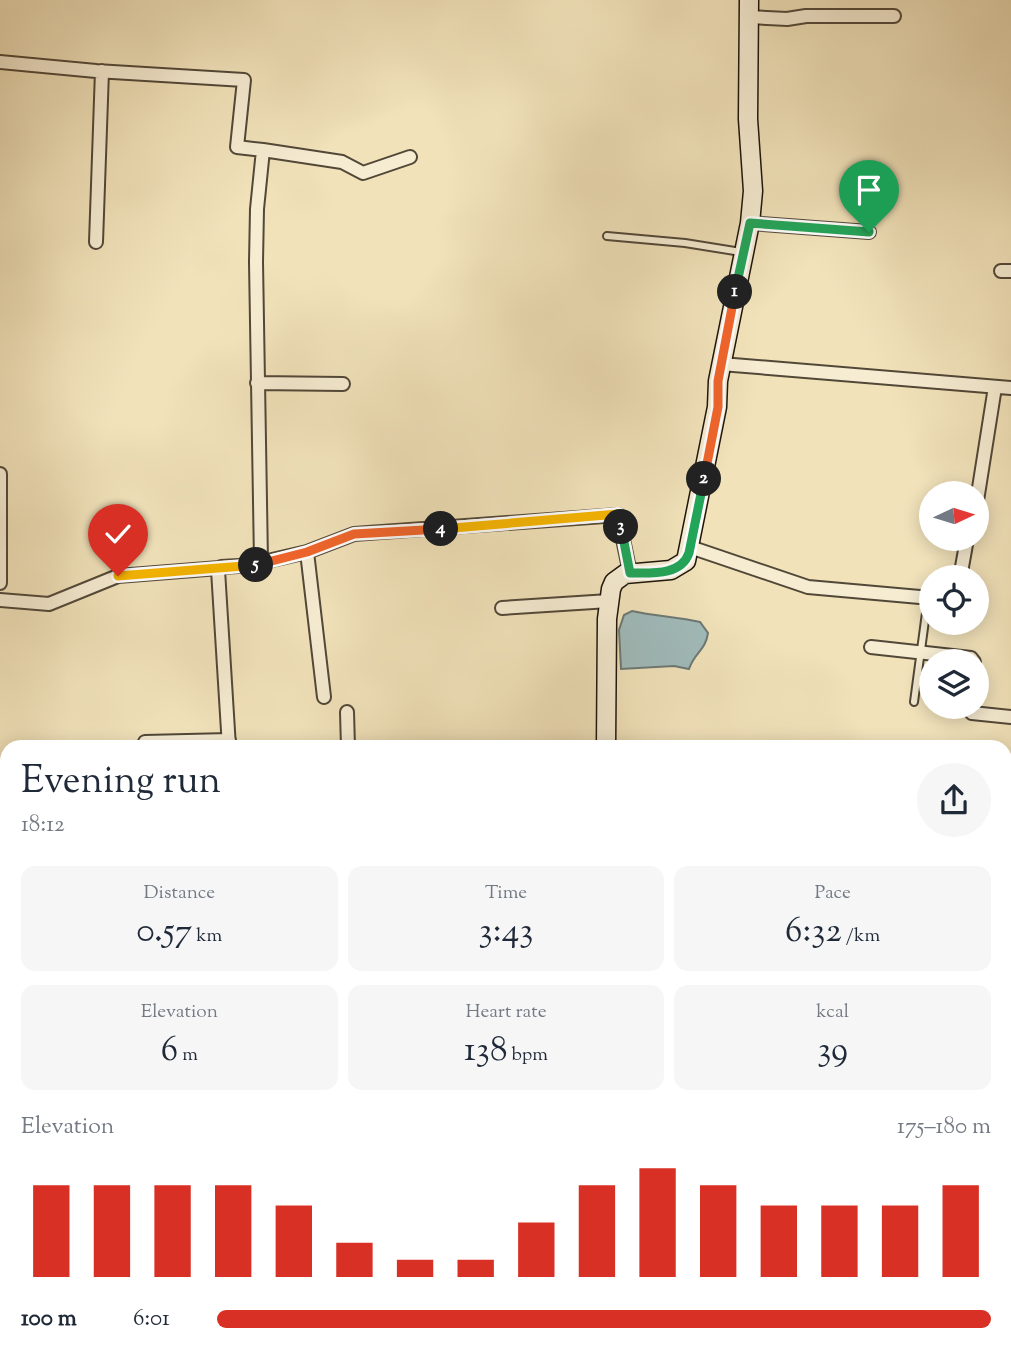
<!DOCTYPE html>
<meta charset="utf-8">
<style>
body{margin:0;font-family:"Sorts Mill Goudy",serif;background:#f6f6f7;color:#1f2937;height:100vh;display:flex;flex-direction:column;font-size:26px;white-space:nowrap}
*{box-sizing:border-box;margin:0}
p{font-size:23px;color:#747a83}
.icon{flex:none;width:38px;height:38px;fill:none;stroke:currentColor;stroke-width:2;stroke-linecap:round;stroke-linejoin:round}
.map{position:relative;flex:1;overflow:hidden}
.side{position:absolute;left:0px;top:740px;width:1012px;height:621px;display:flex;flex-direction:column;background:#fff;border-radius:21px 21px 0 0;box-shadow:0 4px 18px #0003}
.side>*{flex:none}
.needle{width:46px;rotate:86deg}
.fabs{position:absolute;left:919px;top:481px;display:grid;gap:14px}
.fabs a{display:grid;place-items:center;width:70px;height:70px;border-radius:50%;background:#fff;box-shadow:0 4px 18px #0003;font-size:35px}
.pin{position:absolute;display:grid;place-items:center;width:60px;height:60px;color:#fff;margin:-72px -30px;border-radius:50% 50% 50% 0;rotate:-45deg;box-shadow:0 0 7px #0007}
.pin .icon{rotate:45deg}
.km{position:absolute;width:35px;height:35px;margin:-18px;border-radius:50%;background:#222;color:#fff;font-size:19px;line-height:35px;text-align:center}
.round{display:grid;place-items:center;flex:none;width:74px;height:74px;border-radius:37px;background:#f6f6f7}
.overview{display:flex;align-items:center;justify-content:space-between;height:119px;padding:0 21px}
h1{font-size:38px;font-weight:600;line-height:52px}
.figures{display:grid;grid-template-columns:repeat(3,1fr);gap:10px;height:119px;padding:7px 21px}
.figures div{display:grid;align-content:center;border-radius:14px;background:#f6f6f7;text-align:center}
.figures b{font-size:35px;font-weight:600}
.figures small{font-size:19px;font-weight:400}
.figures p{font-size:19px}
.chart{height:196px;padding:14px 21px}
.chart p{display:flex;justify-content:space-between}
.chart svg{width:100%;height:126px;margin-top:7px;stroke:#d93025;stroke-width:6}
ul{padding:0 21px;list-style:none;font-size:23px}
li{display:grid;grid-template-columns:112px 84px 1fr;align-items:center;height:52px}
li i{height:18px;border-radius:9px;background:#d93025}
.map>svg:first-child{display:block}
</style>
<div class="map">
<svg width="1011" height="1361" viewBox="0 0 1011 1361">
<rect width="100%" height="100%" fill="#f1e2ba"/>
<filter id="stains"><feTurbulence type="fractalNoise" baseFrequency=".00286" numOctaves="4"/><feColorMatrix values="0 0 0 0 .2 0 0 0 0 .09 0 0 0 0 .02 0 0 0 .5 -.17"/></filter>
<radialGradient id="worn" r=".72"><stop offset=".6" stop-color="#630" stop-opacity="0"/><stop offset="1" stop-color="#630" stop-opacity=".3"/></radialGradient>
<path fill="#a0bbbb" stroke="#6c7975" stroke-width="2" d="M632 611C654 616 677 617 700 622L708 633C705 652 695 651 689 669L674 666 621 669 619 630 624 615Z"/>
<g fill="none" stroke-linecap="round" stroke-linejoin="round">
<g stroke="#524838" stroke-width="10">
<path id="lane" d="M607 236 685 243 741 252
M914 702 928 598"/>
</g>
<g stroke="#524838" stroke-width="16">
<path id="street" d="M749 17 787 19 806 16H894
M0 62 96 71 244 80 237 147 263 150
M750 223 869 232
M96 242 102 71
M1001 271H1011
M721 364 1011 388
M257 383 343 384
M0 474V583
M976 507 995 387
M690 547 808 587 931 598
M307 552 324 697
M259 563 307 552 354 534 618 515 630 573
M960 578 967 539
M0 600 49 604 118 576 219 568
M502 608 609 601
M871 647 971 658 974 662
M970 707 972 713 1011 717
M347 712 348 747
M145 742 229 740
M229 747 218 570 221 567 257 565 261 561 256 262 257 209 263 150 342 162 363 173 410 157
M0 849 3 888 7 906
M1007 895 1011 896
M0 1072 7 1073
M7 1130 3 1174 7 1184
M833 1354 844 1361
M814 1361 816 1354"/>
</g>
<g stroke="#1d150c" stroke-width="21">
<path id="secondary" d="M606 747 607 619 611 589 614 582 625 574 671 570 686 561 717 407 718 381 750 223 753 191 748 119 749 0
M497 1361V1354"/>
</g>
<use href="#lane" stroke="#f6ecd2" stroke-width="6"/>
<use href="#street" stroke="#f6ecd2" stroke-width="12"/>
<use href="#secondary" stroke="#f6ecd2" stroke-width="18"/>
</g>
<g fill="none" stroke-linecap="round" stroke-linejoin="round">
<g stroke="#fff" stroke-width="14">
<path id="split-1" d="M735 292 750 223 869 232"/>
</g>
<g stroke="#fff" stroke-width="14">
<path id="split-2" d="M704 479 718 407V381L735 292"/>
</g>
<g stroke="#fff" stroke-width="14">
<path id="split-3" d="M621 527 630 573C651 573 681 576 689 553L704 479"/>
</g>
<g stroke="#fff" stroke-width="14">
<path id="split-4" d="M441 529 618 514 621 527"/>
</g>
<g stroke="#fff" stroke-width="14">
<path id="split-5" d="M256 565 307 552 354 534 441 529"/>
</g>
<g stroke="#fff" stroke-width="14">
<path id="split-6" d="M118 576 256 565"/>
</g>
<use href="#split-1" stroke="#22a559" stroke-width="9"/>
<use href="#split-2" stroke="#f0652b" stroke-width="9"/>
<use href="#split-3" stroke="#22a559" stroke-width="9"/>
<use href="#split-4" stroke="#f5b400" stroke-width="9"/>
<use href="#split-5" stroke="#f0652b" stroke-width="9"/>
<use href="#split-6" stroke="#f5b400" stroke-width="9"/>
</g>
<rect width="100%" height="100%" filter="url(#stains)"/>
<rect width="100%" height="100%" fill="url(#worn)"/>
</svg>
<div class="fabs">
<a><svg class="needle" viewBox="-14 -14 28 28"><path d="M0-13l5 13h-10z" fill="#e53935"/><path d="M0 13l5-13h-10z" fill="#747a83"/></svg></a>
<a><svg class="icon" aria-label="locate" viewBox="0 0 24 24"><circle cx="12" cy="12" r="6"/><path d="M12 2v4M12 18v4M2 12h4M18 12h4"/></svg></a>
<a><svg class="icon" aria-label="layers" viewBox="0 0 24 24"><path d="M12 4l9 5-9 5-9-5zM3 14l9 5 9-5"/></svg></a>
</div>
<div class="pin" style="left:869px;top:232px;background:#1e9e55"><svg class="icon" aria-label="arrive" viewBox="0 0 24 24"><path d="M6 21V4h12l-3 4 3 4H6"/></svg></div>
<div class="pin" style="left:118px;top:576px;background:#d93025"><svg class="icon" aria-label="check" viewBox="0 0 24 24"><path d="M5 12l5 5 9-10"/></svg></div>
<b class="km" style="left:735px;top:292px">1</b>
<b class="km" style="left:704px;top:479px">2</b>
<b class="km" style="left:621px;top:527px">3</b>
<b class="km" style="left:441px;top:529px">4</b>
<b class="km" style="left:256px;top:565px">5</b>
<section class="side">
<div class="overview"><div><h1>Evening run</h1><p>18:12</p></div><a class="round"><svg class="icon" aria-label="share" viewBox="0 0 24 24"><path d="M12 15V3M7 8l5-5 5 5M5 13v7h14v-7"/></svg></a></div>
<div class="figures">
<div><p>Distance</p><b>0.57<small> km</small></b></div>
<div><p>Time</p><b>3:43</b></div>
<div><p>Pace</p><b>6:32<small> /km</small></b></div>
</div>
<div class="figures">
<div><p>Elevation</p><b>6<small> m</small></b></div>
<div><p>Heart rate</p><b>138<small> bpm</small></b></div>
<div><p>kcal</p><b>39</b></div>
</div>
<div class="chart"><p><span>Elevation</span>175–180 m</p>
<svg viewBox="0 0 160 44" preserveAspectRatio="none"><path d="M5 44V12M15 44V12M25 44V12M35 44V12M45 44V19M55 44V32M65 44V38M75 44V38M85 44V25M95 44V12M105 44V6M115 44V12M125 44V19M135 44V19M145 44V19M155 44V12"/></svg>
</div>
<ul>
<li><b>100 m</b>6:01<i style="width:100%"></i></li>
</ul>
</section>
</div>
